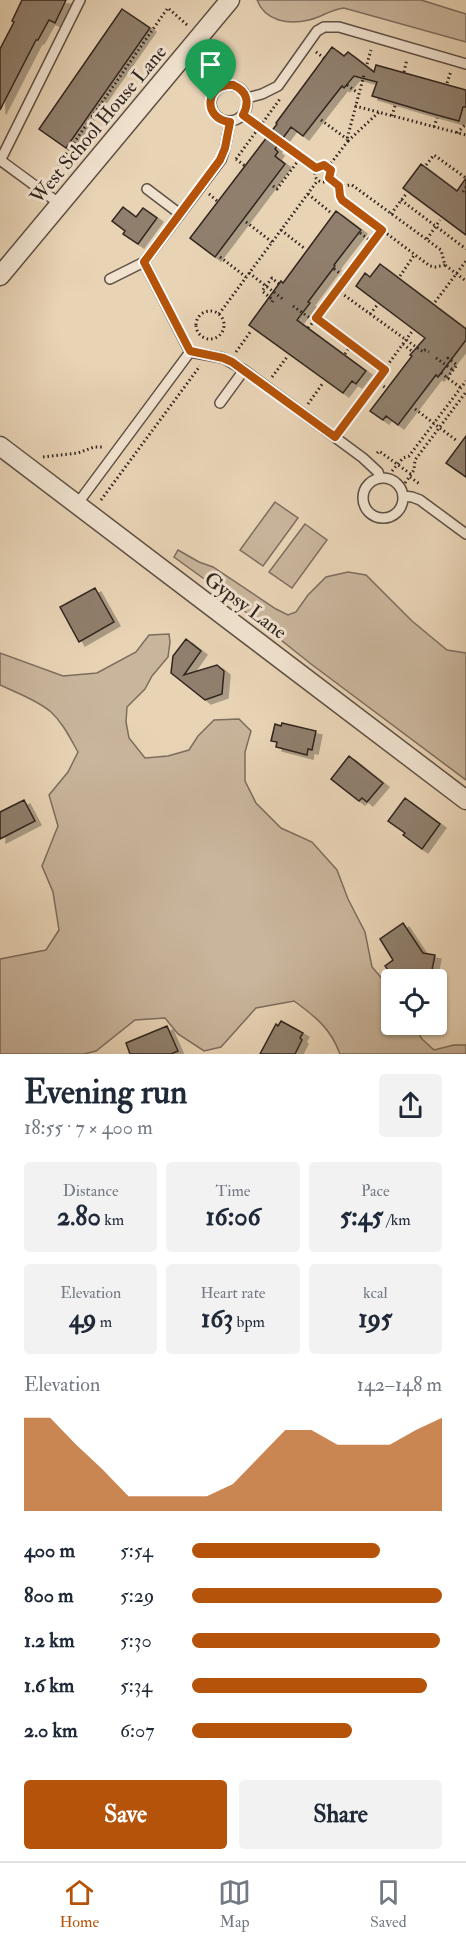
<!DOCTYPE html>
<meta charset="utf-8">
<style>
body{margin:0;font-family:"IM FELL Double Pica",serif;background:#f2f2f3;color:#1f2937;height:100vh;display:flex;flex-direction:column;font-size:22px;white-space:nowrap}
*{box-sizing:border-box;margin:0}
p{font-size:20px;color:#747a83}
.icon{flex:none;width:33px;height:33px;fill:none;stroke:currentColor;stroke-width:2;stroke-linecap:round;stroke-linejoin:round}
.map{position:relative;height:1054px;overflow:hidden}
.drawer{display:flex;flex-direction:column;background:#fff;flex:1}
.drawer>*{flex:none}
.fabs{position:absolute;left:381px;top:969px;display:grid;gap:12px}
.fabs a{display:grid;place-items:center;width:66px;height:66px;border-radius:6px;background:#fff;box-shadow:0 2px 4px #0004;font-size:30px}
.pin{position:absolute;display:grid;place-items:center;width:51px;height:51px;color:#fff;margin:-62px -26px;border-radius:50% 50% 50% 0;rotate:-45deg;box-shadow:0 0 6px #0007}
.pin .icon{rotate:45deg}
.round{display:grid;place-items:center;flex:none;width:63px;height:63px;border-radius:6px;background:#f2f2f3}
.head{display:flex;align-items:center;justify-content:space-between;height:102px;padding:0 24px}
h1{font-size:33px;font-weight:800;line-height:45px}
.figures{display:grid;grid-template-columns:repeat(3,1fr);gap:9px;height:102px;padding:6px 24px}
.figures div{display:grid;align-content:center;border-radius:6px;background:#f2f2f3;text-align:center}
.figures b{font-size:26px;font-weight:800}
.figures small{font-size:16px;font-weight:400}
.figures p{font-size:16px}
.chart{height:168px;padding:12px 24px}
.chart p{display:flex;justify-content:space-between}
.chart svg{width:100%;height:108px;margin-top:6px;fill:#b45309;opacity:.7}
.primary-button{display:flex;gap:12px;margin-top:auto;padding:12px 24px}
.primary-button a{flex:1;height:69px;border-radius:6px;background:#b45309;color:#fff;font-size:24px;font-weight:800;line-height:69px;text-align:center}
.primary-button a+a{background:#f2f2f3;color:#1f2937}
ul{padding:0 24px;list-style:none;font-size:20px}
li{display:grid;grid-template-columns:96px 72px 1fr;align-items:center;height:45px}
li i{height:15px;border-radius:8px;background:#b45309}
.menu{display:flex;justify-content:space-around;align-items:center;height:84px;border-top:2px solid #e0e1e3;background:#fff;font-size:16px;color:#747a83}
.menu a{display:grid;justify-items:center;gap:3px}
.menu .on{color:#b45309}
.map>svg:first-child{display:block}
</style>
<div class="map">
<svg width="466" height="1054" viewBox="0 0 466 1054">
<defs>
<filter id="shadow"><feDropShadow dx="6" dy="4" stdDeviation="0" flood-color="#0004"/></filter>
</defs>
<rect width="100%" height="100%" fill="#e8d3b5"/>
<filter id="stains"><feTurbulence type="fractalNoise" baseFrequency=".00333" numOctaves="4"/><feColorMatrix values="0 0 0 0 .2 0 0 0 0 .09 0 0 0 0 .02 0 0 0 .5 -.17"/></filter>
<radialGradient id="worn" r=".72"><stop offset=".6" stop-color="#630" stop-opacity="0"/><stop offset="1" stop-color="#630" stop-opacity=".3"/></radialGradient>
<path fill="#c9b59c" stroke="#7c6d5e" stroke-width="1.5" d="M257 0H421L466 14V42L344 8C329 10 322 17 309 20 288 25 265 21 257 0Z
M275 502 298 518 263 566 240 550Z
M305 524 327 540 292 588 269 572Z
M178 550 199 562 213 567 276 609 288 615 296 612 308 595 326 577 348 572 366 575 412 621 447 650 466 653V780L311 664 207 581 174 557Z
M169 634 170 642 168 657 152 676 145 689 127 707 126 722 129 738 145 758 168 756 189 750 198 736 214 720 239 719 251 731 245 752V781L256 803 281 828 312 842 337 870 348 899 365 932 372 967 391 989 392 1024 414 1025 422 1039 434 1050 454 1045H466V1054H340C331 1029 316 1017 294 1001L256 1008 221 1047 204 1051 178 1034 165 1018 135 1020 96 1051 84 1054H0V959L46 950 59 930 53 892 42 866 58 826 49 795 68 772 78 752C70 738 63 723 51 712 37 700 17 693 0 685V653L63 676 97 673 136 652 149 635Z"/>
<path fill="#907f6d" stroke="#30251f" stroke-width="1.5" filter="url(#shadow)" d="M22 0H66L55 23 49 20 38 40H36L0 110V49L14 22 12 21Z
M122 9 150 28 66 148 39 129Z
M332 47 344 56 348 52 374 72 376 65 466 90V107H463L459 121 433 114 372 96 377 82 354 76 344 88 342 86 303 136 291 127 275 149 278 152 275 156 285 164 215 257 190 238 277 124 276 123Z
M421 164 457 191 466 178V235L403 188Z
M123 207 136 217 143 208 157 218 138 244 123 234 125 231 112 221Z
M336 211 361 230 334 265 335 266 308 302 310 303 297 320 366 371 356 384 352 381 343 393 249 325 281 281 283 283Z
M380 264 466 329V340L438 377 436 375 398 425 386 416 383 420 370 411 412 356 410 355 425 338 356 286 365 273 370 277Z
M466 436V477L446 463Z
M95 588 114 622 79 642 60 607Z
M186 639 201 651 184 675 217 665 224 671 222 694 205 700 171 673 173 656Z
M282 723 316 731 312 750 308 749 307 755 276 747 277 742 271 741 275 724 281 726Z
M349 756 383 783 367 802 362 798 359 801 331 779Z
M405 798 440 824 422 849 403 835 405 833 388 821Z
M24 800 35 821 0 839V812Z
M403 923 423 953 435 955 430 980H395L385 966 393 960 380 939Z
M281 1021 303 1033 300 1038 302 1040 295 1054H260L276 1024 278 1026Z
M167 1026 178 1051 171 1054H130L126 1043Z"/>
<g fill="none" stroke-linecap="round" stroke-linejoin="round">
<g stroke="#5e5044" stroke-width="12">
<path id="lane" d="M211 103a18 18 0 1 1 36 0a18 18 0 1 1-36 0Z
M247 98 262 94 278 86 317 31 324 27H339L466 64
M0 160 60 204
M0 161 80 0
M147 189 180 214
M144 262 221 160 225 148 230 122
M110 279 144 262 190 352 223 358 244 370
M220 403 244 370 363 458 378 472 380 478
M363 498a20 20 0 1 1 40 0a20 20 0 1 1-40 0Z
M403 496 412 497 420 500 466 534
M78 503 190 352"/>
</g>
<g stroke="#5e5044" stroke-width="21">
<path id="street" d="M0 276 230 0
M0 446 466 800"/>
</g>
<path stroke="#30251f" stroke-width="3" stroke-dasharray="1.5 3" stroke-linecap="butt" d="M169 9 187 25
M316 52 324 58
M367 64 371 50
M404 72 407 59
M447 83 451 71
M347 85 358 93
M355 106 466 135
M243 115 316 168
M392 116 395 106
M321 120 347 139
M434 127 437 118
M457 133 466 124
M348 141 379 112
M236 159 280 99
M236 159 245 166
M426 165 434 155 466 178
M315 174a8 8 0 1 1 16 0a8 8 0 1 1-16 0Z
M328 167 348 141 347 139 364 75
M329 179 339 186
M48 180 167 9
M273 186 277 189 301 157
M463 192 466 187
M209 194 217 201
M308 194 330 212
M401 200 466 249
M391 214 406 194
M246 222 272 242
M281 230 304 248
M382 230 316 318 385 370
M360 233 372 242
M427 239 440 220
M220 257 246 277
M445 265 435 267 430 266 342 200 340 196 339 186 352 185 441 250 445 265 466 281
M334 269 346 278
M249 273 284 300
M400 276 415 254
M337 290 423 352 425 350 429 352
M272 302 273 300 262 291 272 278 279 284
M435 302 466 261
M293 306 314 321
M196 325a14 14 0 1 1 28 0a14 14 0 1 1-28 0Z
M219 314 318 180
M370 314 378 304
M308 328 315 320
M403 344 413 352
M236 352 251 331
M345 354 351 345
M436 358 453 370
M441 373 461 388
M272 377 287 357
M447 378 457 365 448 358 450 357
M376 381 386 388
M308 404 323 383
M415 409 457 441
M342 428 413 330
M377 453 379 451 412 475
M43 457 78 453 94 447H104
M392 471 403 458 409 456 466 381
M410 477 421 485
M405 483 414 470 415 460 466 392
M101 500 200 366"/>
<use href="#lane" stroke="#f0e2cf" stroke-width="9"/>
<use href="#street" stroke="#f0e2cf" stroke-width="18"/>
</g>
<g fill="none" stroke-linecap="round" stroke-linejoin="round">
<g stroke="#fff" stroke-width="12">
<path id="route" d="M233 85C247 91 250 102 243 115L316 168 324 165 331 170 329 178 339 186 340 196 342 200 382 230 316 318 385 370 335 437 232 362 223 358 190 351 144 262 220 160 225 148 230 122C202 119 205 83 233 85Z"/>
</g>
<use href="#route" stroke="#b45309" stroke-width="8"/>
</g>
<g text-anchor="middle" stroke-width="6" stroke-linejoin="round" paint-order="stroke">
<g font-size="20" fill="#30251f" stroke="#f0e2cf">
<text transform="translate(98 124) rotate(-50)" y="7">West School House Lane</text>
<text transform="translate(246 605) rotate(37)" y="7">Gypsy Lane</text>
</g>
</g>
<rect width="100%" height="100%" filter="url(#stains)"/>
<rect width="100%" height="100%" fill="url(#worn)"/>
</svg>
<div class="fabs">
<a><svg class="icon" aria-label="locate" viewBox="0 0 24 24"><circle cx="12" cy="12" r="6"/><path d="M12 2v4M12 18v4M2 12h4M18 12h4"/></svg></a>
</div>
<div class="pin" style="left:211px;top:101px;background:#1e9e55"><svg class="icon" aria-label="arrive" viewBox="0 0 24 24"><path d="M6 21V4h12l-3 4 3 4H6"/></svg></div>
</div>
<section class="drawer">
<div class="head"><div><h1>Evening run</h1><p>18:55 · 7 × 400 m</p></div><a class="round"><svg class="icon" aria-label="share" viewBox="0 0 24 24"><path d="M12 15V3M7 8l5-5 5 5M5 13v7h14v-7"/></svg></a></div>
<div class="figures">
<div><p>Distance</p><b>2.80<small> km</small></b></div>
<div><p>Time</p><b>16:06</b></div>
<div><p>Pace</p><b>5:45<small> /km</small></b></div>
</div>
<div class="figures">
<div><p>Elevation</p><b>49<small> m</small></b></div>
<div><p>Heart rate</p><b>163<small> bpm</small></b></div>
<div><p>kcal</p><b>195</b></div>
</div>
<div class="chart"><p><span>Elevation</span>142–148 m</p>
<svg viewBox="0 0 160 44" preserveAspectRatio="none"><path d="M0 44V6L10 6L20 17L30 27L40 38L50 38L60 38L70 38L80 33L90 22L100 11L110 11L120 17L130 17L140 17L150 11L160 6V44z"/></svg>
</div>
<ul>
<li><b>400 m</b>5:54<i style="width:75%"></i></li>
<li><b>800 m</b>5:29<i style="width:100%"></i></li>
<li><b>1.2 km</b>5:30<i style="width:99%"></i></li>
<li><b>1.6 km</b>5:34<i style="width:94%"></i></li>
<li><b>2.0 km</b>6:07<i style="width:64%"></i></li>
</ul>
<div class="primary-button"><a>Save</a><a>Share</a></div>
</section>
<nav class="menu">
<a class="on"><svg class="icon" aria-label="home" viewBox="0 0 24 24"><path d="M3 11l9-7 9 7M6 9v11h12V9"/></svg>Home</a>
<a><svg class="icon" aria-label="map" viewBox="0 0 24 24"><path d="M3 6l6-2 6 2 6-2v14l-6 2-6-2-6 2zM9 4v14M15 6v14"/></svg>Map</a>
<a><svg class="icon" aria-label="saved" viewBox="0 0 24 24"><path d="M7 4h10v16l-5-4-5 4z"/></svg>Saved</a>
</nav>
